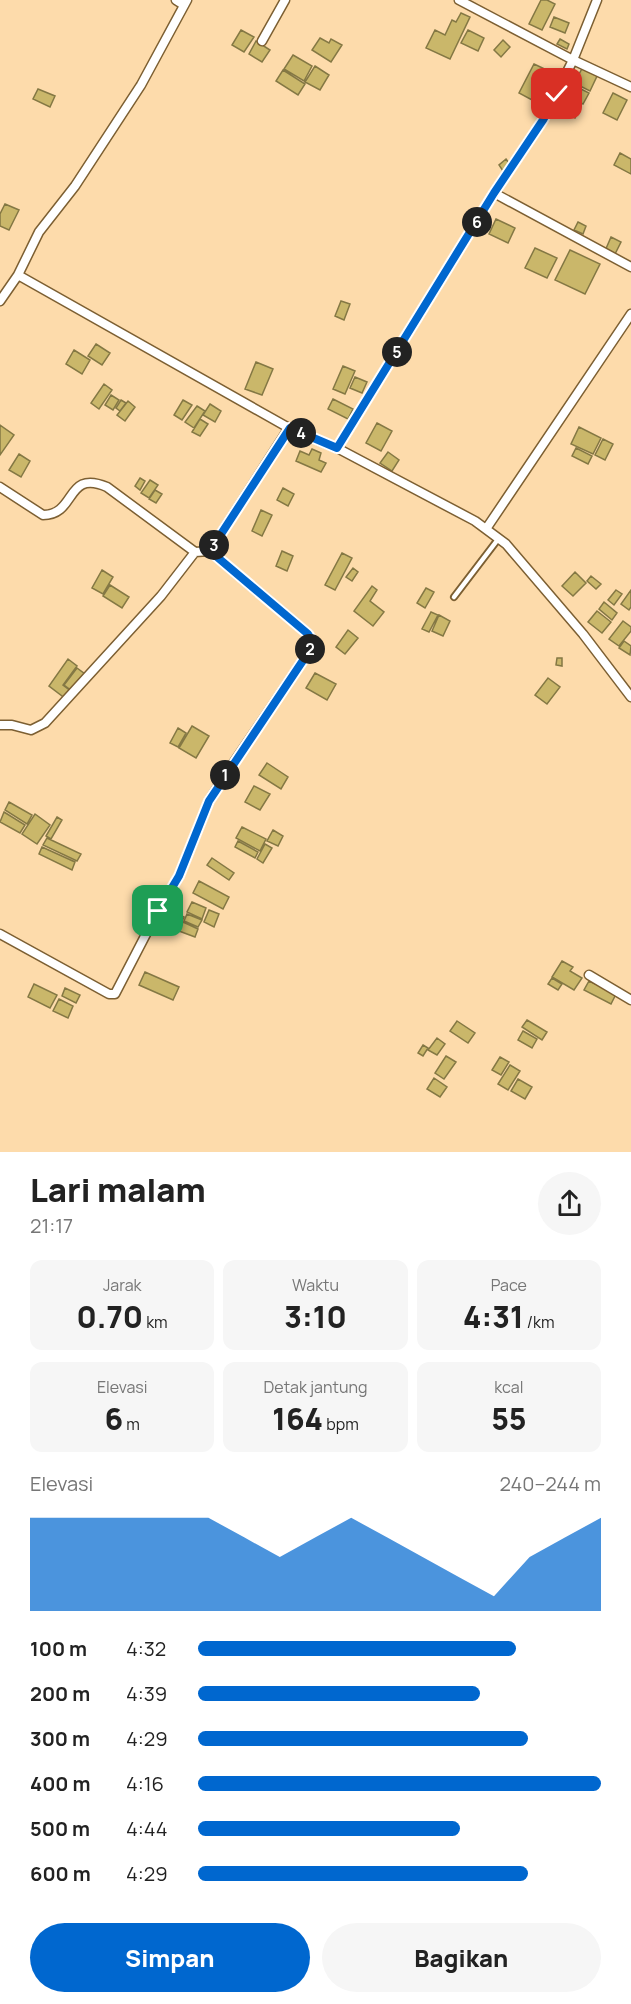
<!DOCTYPE html>
<html lang="id">
<meta charset="utf-8">
<style>
body{margin:0;font-family:Manrope,sans-serif;background:#f6f6f6;color:#222;height:100vh;display:flex;flex-direction:column;font-size:22px;white-space:nowrap}
*{box-sizing:border-box;margin:0}
p{font-size:20px;color:#767676}
.icon{flex:none;width:33px;height:33px;fill:none;stroke:currentColor;stroke-width:2;stroke-linecap:round;stroke-linejoin:round}
.map{position:relative;height:1152px;overflow:hidden}
.sheet{display:flex;flex-direction:column;background:#fff;flex:1}
.sheet>*{flex:none}
.pin{position:absolute;display:grid;place-items:center;width:51px;height:51px;color:#fff;margin:-26px;border-radius:12px;box-shadow:0 3px 9px #0006}
.km{position:absolute;width:30px;height:30px;margin:-15px;border-radius:50%;background:#222;color:#fff;font-size:16px;line-height:30px;text-align:center}
.round{display:grid;place-items:center;flex:none;width:63px;height:63px;border-radius:32px;background:#f6f6f6}
.summary{display:flex;align-items:center;justify-content:space-between;height:102px;padding:0 30px}
h1{font-size:33px;font-weight:800;line-height:45px}
.stats{display:grid;grid-template-columns:repeat(3,1fr);gap:9px;height:102px;padding:6px 30px}
.stats div{display:grid;align-content:center;border-radius:12px;background:#f6f6f6;text-align:center}
.stats b{font-size:30px;font-weight:800}
.stats small{font-size:16px;font-weight:400}
.stats p{font-size:16px}
.chart{height:168px;padding:12px 30px}
.chart p{display:flex;justify-content:space-between}
.chart svg{width:100%;height:108px;margin-top:6px;fill:#0067cf;opacity:.7}
.cta{display:flex;gap:12px;margin-top:auto;padding:12px 30px}
.cta a{flex:1;height:69px;border-radius:36px;background:#0067cf;color:#fff;font-size:24px;font-weight:800;line-height:69px;text-align:center}
.cta a+a{background:#f6f6f6;color:#222}
ul{padding:0 30px;list-style:none;font-size:20px}
li{display:grid;grid-template-columns:96px 72px 1fr;align-items:center;height:45px}
li i{height:15px;border-radius:8px;background:#0067cf}
.map>svg:first-child{display:block}
</style>
<div class="map">
<svg width="631" height="1152" viewBox="0 0 631 1152">
<rect width="100%" height="100%" fill="#fddbab"/>
<path fill="#cab76a" stroke="#847844" stroke-width="1.5" d="M541 0H547L555 4 542 30 529 24Z
M461 13 470 17 450 59 426 48 435 30 445 35 452 20 456 22Z
M554 17 569 23 565 33 550 27Z
M241 30 254 37 244 52 232 45Z
M468 30 484 38 478 51 461 43Z
M320 38 329 43 331 39 342 45 331 62 312 50Z
M560 39 569 44 567 49 557 44Z
M503 40 510 47 501 57 494 50Z
M256 41 270 50 262 62 249 54Z
M293 55 312 66 304 81 284 69Z
M534 64 547 70 532 100 519 93Z
M315 66 329 75 320 90 305 82Z
M583 67 598 74 590 91 574 83Z
M548 69 560 76 552 91 540 85Z
M283 70 305 84 298 95 276 81Z
M573 85 589 93 583 104 567 96Z
M38 89 55 96 50 107 33 99Z
M539 89 550 94 544 106 533 100Z
M613 93 627 100 617 120 603 113Z
M562 96 581 105 575 118 556 108Z
M620 153 631 159V174L614 165Z
M506 159 511 166 503 171 499 165Z
M5 204 19 210 9 230 0 226V214Z
M496 219 515 228 508 243 489 234Z
M578 222 586 226 583 234 574 230Z
M611 237 621 242 614 256 605 251Z
M535 248 557 258 547 278 525 268Z
M570 250 600 264 585 294 555 280Z
M341 301 350 304 344 320 335 316Z
M96 344 110 353 102 365 88 356Z
M74 350 90 360 82 374 66 364Z
M256 362 273 369 262 395 245 389Z
M343 366 355 371 345 394 333 389Z
M355 377 367 382 362 393 350 388Z
M104 384 112 390 99 409 91 403Z
M111 395 119 400 113 410 105 405Z
M333 399 353 409 348 419 328 409Z
M121 400 126 403 120 411 116 408Z
M183 400 192 405 182 420 174 415Z
M128 401 135 407 125 421 117 415Z
M210 404 221 411 215 422 203 415Z
M197 406 205 411 194 428 185 422Z
M200 419 208 424 200 436 192 432Z
M377 423 392 431 381 451 366 443Z
M0 425 14 435 0 455Z
M579 427 601 438 593 454 571 444Z
M603 439 613 444 605 460 595 455Z
M576 448 592 456 588 464 572 456Z
M312 449 321 453 319 460 326 463 321 472 296 461 300 451 309 455Z
M388 452 399 460 392 471 380 463Z
M19 454 30 461 21 477 9 470Z
M140 478 145 481 140 490 135 486Z
M150 480 158 485 149 498 141 493Z
M283 488 294 494 288 506 277 500Z
M155 490 162 494 156 503 149 499Z
M261 510 272 515 262 536 252 531Z
M282 551 293 556 287 571 276 566Z
M342 553 352 558 335 590 325 585Z
M353 568 358 572 352 581 346 577Z
M102 570 113 577 103 594 92 588Z
M575 572 586 583 573 596 562 586Z
M591 576 601 584 596 589 587 581Z
M110 585 129 597 122 608 103 596Z
M372 586 377 590 370 601 384 612 373 626 354 611Z
M426 588 434 592 425 608 417 603Z
M616 590 622 594 614 605 608 600Z
M631 590V607L629 610 621 604Z
M604 602 617 613 612 620 599 609Z
M597 611 611 622 602 633 588 622Z
M431 612 438 615 429 632 422 629Z
M439 615 450 621 443 636 432 631Z
M623 621 631 627V631L619 646 609 639Z
M348 630 358 638 345 654 336 647Z
M624 641 631 646 630 655 619 648Z
M557 658H562V666L556 665Z
M68 659 77 666 63 685 72 692 66 699 49 686Z
M77 668 85 674 72 691 64 685Z
M315 673 336 684 327 700 306 688Z
M548 678 560 687 547 704 535 695Z
M192 726 209 736 196 758 179 748Z
M178 728 186 733 178 747 170 743Z
M267 763 288 777 281 789 259 775Z
M254 786 270 794 260 810 245 802Z
M9 802 32 815 27 824 5 810Z
M4 812 25 825 20 833 0 822Z
M35 814 50 825 37 844 22 834Z
M57 817 62 820 51 839 46 836Z
M242 827 266 839 260 851 236 838Z
M273 830 283 836 278 846 267 841Z
M47 838 81 854 77 861 43 845Z
M238 841 258 852 255 858 235 847Z
M265 844 272 848 263 863 257 859Z
M42 847 75 862 72 870 39 854Z
M212 858 234 873 229 880 207 865Z
M199 881 229 897 223 909 193 893Z
M192 902 206 908 202 919 187 912Z
M209 910 219 914 214 927 204 922Z
M177 914 184 917 180 926 173 923Z
M187 914 202 920 198 927 184 921Z
M183 922 198 929 195 937 179 931Z
M562 961 573 967 570 971 582 978 574 990 552 977Z
M145 972 179 987 173 1000 139 985Z
M552 978 562 984 558 990 548 984Z
M589 981 616 994 611 1004 584 990Z
M34 984 57 995 50 1008 28 997Z
M65 988 80 995 76 1003 62 996Z
M59 999 73 1006 68 1018 53 1011Z
M527 1020 547 1032 542 1040 522 1027Z
M457 1021 475 1033 468 1043 450 1031Z
M523 1031 537 1039 532 1048 518 1040Z
M437 1038 445 1044 437 1055 428 1050Z
M423 1045 428 1048 423 1056 418 1053Z
M446 1056 456 1062 444 1079 435 1073Z
M500 1057 509 1062 501 1075 492 1070Z
M510 1065 520 1071 508 1090 498 1084Z
M434 1078 447 1087 440 1097 427 1089Z
M518 1079 532 1087 525 1099 511 1091Z"/>
<g fill="none" stroke-linecap="round" stroke-linejoin="round">
<g stroke="#7c5f32" stroke-width="8">
<path id="lane" d="M454 597 499 538"/>
</g>
<g stroke="#7c5f32" stroke-width="11">
<path id="street" d="M176 0 184 5
M459 0 573 60 631 87
M262 41 285 0
M494 193 631 267
M18 275 289 428
M0 301 18 275 39 232 75 186 141 85 187 0
M337 448 475 521 506 544 583 634 631 697
M0 487 43 515C77 515 65 469 107 487L195 552
M486 529 631 314
M0 725H12L31 730 45 723 161 596 195 552 210 551 289 428 337 448 494 193 543 120 573 60 597 0
M0 934 109 994H115L158 911 179 876 209 801 224 777 310 650 313 642 308 634 210 551
M589 975 631 1000"/>
</g>
<use href="#lane" stroke="#fff" stroke-width="4.5"/>
<use href="#street" stroke="#fff" stroke-width="8"/>
</g>
<g fill="none" stroke-linecap="round" stroke-linejoin="round">
<g stroke="#fff" stroke-width="12">
<path id="route" d="M158 911 179 876 209 801 310 650 313 642 308 634 210 551 290 428 337 448 494 193 543 120 557 94"/>
</g>
<use href="#route" stroke="#0067cf" stroke-width="8"/>
</g>
</svg>
<div class="pin" style="left:158px;top:911px;background:#1e9e55"><svg class="icon" aria-label="arrive" viewBox="0 0 24 24"><path d="M6 21V4h12l-3 4 3 4H6"/></svg></div>
<div class="pin" style="left:557px;top:94px;background:#d93025"><svg class="icon" aria-label="check" viewBox="0 0 24 24"><path d="M5 12l5 5 9-10"/></svg></div>
<b class="km" style="left:225px;top:775px">1</b>
<b class="km" style="left:310px;top:649px">2</b>
<b class="km" style="left:214px;top:545px">3</b>
<b class="km" style="left:301px;top:433px">4</b>
<b class="km" style="left:397px;top:352px">5</b>
<b class="km" style="left:477px;top:222px">6</b>
</div>
<section class="sheet">
<div class="summary"><div><h1>Lari malam</h1><p>21:17</p></div><a class="round"><svg class="icon" aria-label="share" viewBox="0 0 24 24"><path d="M12 15V3M7 8l5-5 5 5M5 13v7h14v-7"/></svg></a></div>
<div class="stats">
<div><p>Jarak</p><b>0.70<small> km</small></b></div>
<div><p>Waktu</p><b>3:10</b></div>
<div><p>Pace</p><b>4:31<small> /km</small></b></div>
</div>
<div class="stats">
<div><p>Elevasi</p><b>6<small> m</small></b></div>
<div><p>Detak jantung</p><b>164<small> bpm</small></b></div>
<div><p>kcal</p><b>55</b></div>
</div>
<div class="chart"><p><span>Elevasi</span>240–244 m</p>
<svg viewBox="0 0 160 44" preserveAspectRatio="none"><path d="M0 44V6L10 6L20 6L30 6L40 6L50 6L60 14L70 22L80 14L90 6L100 14L110 22L120 30L130 38L140 22L150 14L160 6V44z"/></svg>
</div>
<ul>
<li><b>100 m</b>4:32<i style="width:79%"></i></li>
<li><b>200 m</b>4:39<i style="width:70%"></i></li>
<li><b>300 m</b>4:29<i style="width:82%"></i></li>
<li><b>400 m</b>4:16<i style="width:100%"></i></li>
<li><b>500 m</b>4:44<i style="width:65%"></i></li>
<li><b>600 m</b>4:29<i style="width:82%"></i></li>
</ul>
<div class="cta"><a>Simpan</a><a>Bagikan</a></div>
</section>
